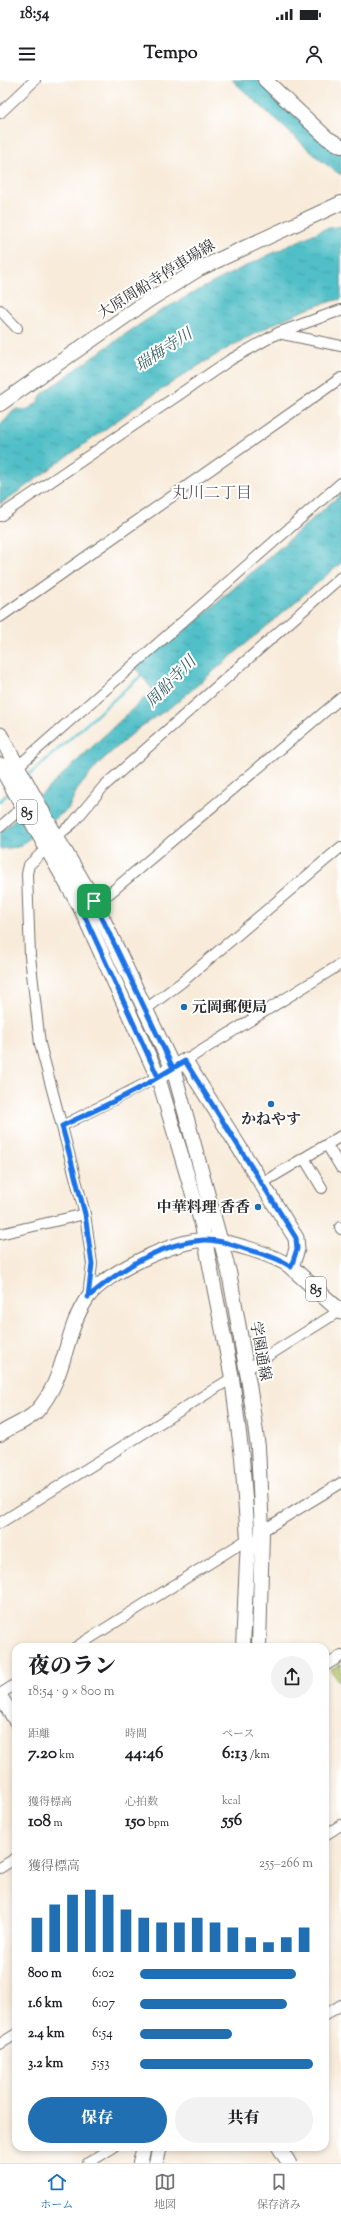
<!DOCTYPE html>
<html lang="ja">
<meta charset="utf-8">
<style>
body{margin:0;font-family:"Sorts Mill Goudy","Noto Serif JP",serif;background:#f2f2f2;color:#202124;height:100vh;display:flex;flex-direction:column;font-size:15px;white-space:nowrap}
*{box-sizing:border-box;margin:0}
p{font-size:13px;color:#757577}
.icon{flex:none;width:22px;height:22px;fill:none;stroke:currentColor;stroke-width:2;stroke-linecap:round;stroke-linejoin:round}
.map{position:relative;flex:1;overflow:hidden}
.panel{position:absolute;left:12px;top:1563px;width:317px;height:508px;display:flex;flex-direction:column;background:#fff;border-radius:12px;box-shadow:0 2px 6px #0003}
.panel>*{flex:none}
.pin{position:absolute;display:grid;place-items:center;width:34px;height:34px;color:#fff;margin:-17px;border-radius:8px;box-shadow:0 2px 6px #0006}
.round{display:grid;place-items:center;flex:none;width:42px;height:42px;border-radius:21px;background:#f2f2f2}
.summary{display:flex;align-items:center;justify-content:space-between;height:68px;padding:0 16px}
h1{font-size:22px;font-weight:800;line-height:30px}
.figures{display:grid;grid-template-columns:repeat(3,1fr);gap:6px;height:68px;padding:4px 16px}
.figures div{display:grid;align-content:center}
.figures b{font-size:17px;font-weight:800}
.figures small{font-size:11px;font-weight:400}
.figures p{font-size:11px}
.chart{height:112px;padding:8px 16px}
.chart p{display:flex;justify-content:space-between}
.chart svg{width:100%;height:72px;margin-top:4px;stroke:#1f6fb2;stroke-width:6}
.primary-button{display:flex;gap:8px;margin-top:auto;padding:8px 16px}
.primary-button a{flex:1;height:46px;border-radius:24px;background:#1f6fb2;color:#fff;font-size:16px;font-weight:800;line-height:46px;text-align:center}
.primary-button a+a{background:#f2f2f2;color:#202124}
ul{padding:0 16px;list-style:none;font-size:13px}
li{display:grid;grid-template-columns:64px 48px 1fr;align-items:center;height:30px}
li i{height:10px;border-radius:5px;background:#1f6fb2}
.status{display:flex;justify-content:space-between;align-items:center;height:28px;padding:0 20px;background:#fff;direction:ltr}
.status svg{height:11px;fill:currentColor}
header{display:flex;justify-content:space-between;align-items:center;height:52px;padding:0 16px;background:#fff;font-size:18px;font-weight:800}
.tab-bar{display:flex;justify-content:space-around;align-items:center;height:56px;border-top:1px solid #e0e0e0;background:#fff;font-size:11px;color:#757577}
.tab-bar a{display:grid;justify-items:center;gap:2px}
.tab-bar .on{color:#1f6fb2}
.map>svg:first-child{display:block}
</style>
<div class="status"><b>18:54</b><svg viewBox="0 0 49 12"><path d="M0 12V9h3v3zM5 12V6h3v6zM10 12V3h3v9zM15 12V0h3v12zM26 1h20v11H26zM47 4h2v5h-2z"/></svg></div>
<header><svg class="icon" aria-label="menu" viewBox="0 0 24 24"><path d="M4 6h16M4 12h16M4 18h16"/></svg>Tempo<svg class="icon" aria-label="person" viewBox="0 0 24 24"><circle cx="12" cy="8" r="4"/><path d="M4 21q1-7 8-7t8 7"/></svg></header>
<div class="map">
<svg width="341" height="2083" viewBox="0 0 341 2083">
<defs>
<pattern id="water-ripples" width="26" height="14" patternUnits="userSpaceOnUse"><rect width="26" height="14" fill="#51bfc7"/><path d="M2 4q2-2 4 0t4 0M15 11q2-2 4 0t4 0" fill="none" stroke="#439ba2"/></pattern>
</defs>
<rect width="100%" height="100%" fill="#fff"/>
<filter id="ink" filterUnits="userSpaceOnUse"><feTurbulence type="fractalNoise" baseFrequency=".025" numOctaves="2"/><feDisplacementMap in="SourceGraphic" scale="8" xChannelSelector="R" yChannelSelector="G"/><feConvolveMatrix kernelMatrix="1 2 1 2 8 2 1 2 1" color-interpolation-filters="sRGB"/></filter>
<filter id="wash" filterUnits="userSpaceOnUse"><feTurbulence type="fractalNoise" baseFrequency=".012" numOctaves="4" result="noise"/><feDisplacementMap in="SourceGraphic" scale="16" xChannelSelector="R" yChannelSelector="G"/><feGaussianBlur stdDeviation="0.9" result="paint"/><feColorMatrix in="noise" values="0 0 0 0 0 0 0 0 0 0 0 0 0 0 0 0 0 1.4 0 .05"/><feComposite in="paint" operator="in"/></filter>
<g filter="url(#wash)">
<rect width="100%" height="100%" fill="#f8ebda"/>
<path fill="#b1c164" stroke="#6e7648" d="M341 1584V1605L331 1590Z"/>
<path fill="url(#water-ripples)" stroke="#3e7579" d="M232 0H257L327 65 341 73V95L319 79Z
M341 146V219C309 226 281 240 252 255 162 302 84 367 0 424V345C7 340 9 334 16 329L27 330 38 322 42 314C81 286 120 256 161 231 214 200 269 175 324 149Z
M341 414V483L175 624 139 648 100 682 77 710 68 729 18 767 0 769V753L153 610 134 586 174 559 202 536Z"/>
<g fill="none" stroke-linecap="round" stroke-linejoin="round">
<path stroke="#51bfc7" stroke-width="3" d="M28 696 144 593
M0 721 11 711"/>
</g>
</g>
<g filter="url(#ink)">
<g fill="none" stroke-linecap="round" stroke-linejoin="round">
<g stroke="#736e68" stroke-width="12">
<path id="street" d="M0 33 35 0
M0 230 17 248
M278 253 341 266
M0 436 230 280 278 253 341 230
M0 537 341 298
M17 687 341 403
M0 747 24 726
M56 757 73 743 104 706 341 497
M48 767 29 785 27 794 30 876 40 964 85 1134 92 1184 88 1217
M89 824 110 813 341 618
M146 929 182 902 341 767
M185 981 341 884
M62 1046 158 997
M327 1065 341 1088
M304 1078 322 1108
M262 1103 341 1056
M340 1147 341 1149
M0 1154 85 1134
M247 1289 341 1230
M0 1443 232 1298
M262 1451 341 1403
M76 1567 248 1459
M325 1586 341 1576
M0 1614 16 1604
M325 1755 341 1745
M0 1788 16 1778
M325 1935 341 1925
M0 1964 16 1954
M88 2083 114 2067"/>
</g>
<g stroke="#736e68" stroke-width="16">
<path id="secondary" d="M265 0 327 58 341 66
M0 324 149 220 199 189 341 123
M173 988 229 1192 249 1304 258 1367 262 1451 259 1567
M158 997 202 1145 232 1298 242 1377 248 1459 243 1567
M0 1354C11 1346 26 1342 36 1332 68 1297 63 1252 88 1217 105 1193 175 1160 205 1160 225 1159 276 1176 291 1187
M0 1616 16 1641
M279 2067 289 2083
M140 2083 144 2067
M156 2083 160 2067"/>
</g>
<g stroke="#736e68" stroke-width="17">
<path id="primary" d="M0 655 56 757 94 821 173 988
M0 685 81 828 158 997 185 981 296 1158 297 1169 291 1187 341 1232"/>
</g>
<use href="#street" stroke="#fff" stroke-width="10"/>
<use href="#secondary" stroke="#fff" stroke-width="14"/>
<use href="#primary" stroke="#fff" stroke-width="15"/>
</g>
</g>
<g fill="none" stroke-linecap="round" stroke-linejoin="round" filter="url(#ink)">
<g stroke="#fff" stroke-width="8">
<path id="route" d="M94 821 173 988C138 1011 100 1028 62 1046L85 1134 92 1184 88 1217C121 1189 160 1163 204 1160 219 1159 235 1166 249 1170 263 1174 279 1178 291 1187L297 1169 296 1158 185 981 158 997 81 828 94 821"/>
</g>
<use href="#route" stroke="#1a73e8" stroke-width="5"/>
</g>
<g fill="#1f6fb2" stroke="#fff" stroke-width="1.5">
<circle cx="184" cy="927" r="4"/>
<circle cx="271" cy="1024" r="4"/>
<circle cx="258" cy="1127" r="4"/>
</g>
<g text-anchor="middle" stroke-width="4" stroke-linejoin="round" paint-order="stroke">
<g fill="#fff" stroke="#6b6b6b" stroke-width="1">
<rect x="17" y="720" width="20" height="24" rx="3"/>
<rect x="306" y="1197" width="20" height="24" rx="3"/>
</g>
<g font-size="14" font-weight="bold" fill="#2b2b2b">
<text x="27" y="737">85</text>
<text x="316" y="1214">85</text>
</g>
<g font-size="15" fill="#2b2b2b" stroke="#fff">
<text transform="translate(156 199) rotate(-32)" y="5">大原周船寺停車場線</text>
<text transform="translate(261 1271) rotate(80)" y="5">学園通線</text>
</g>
<g font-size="15" font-weight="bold" fill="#2b2b2b" stroke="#fff" text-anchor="start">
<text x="192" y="932">元岡郵便局</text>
<text x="271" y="1044" text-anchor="middle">かねやす</text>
<text x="250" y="1132" text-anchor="end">中華料理 香香</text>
</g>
<g font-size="16" font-style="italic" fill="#385f62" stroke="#fff">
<text transform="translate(163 269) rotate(-33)" y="6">瑞梅寺川</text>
<text transform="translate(170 601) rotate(-46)" y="6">周船寺川</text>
</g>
<g font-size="16" fill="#5e5765" stroke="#fff">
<text x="212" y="418">丸川二丁目</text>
</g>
</g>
</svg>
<div class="pin" style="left:94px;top:821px;background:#1e9e55"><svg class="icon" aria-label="arrive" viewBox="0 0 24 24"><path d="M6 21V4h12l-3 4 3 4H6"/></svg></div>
<section class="panel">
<div class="summary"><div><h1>夜のラン</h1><p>18:54 · 9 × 800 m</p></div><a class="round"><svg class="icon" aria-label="share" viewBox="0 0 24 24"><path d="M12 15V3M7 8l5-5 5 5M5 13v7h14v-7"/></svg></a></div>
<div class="figures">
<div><p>距離</p><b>7.20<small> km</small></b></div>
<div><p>時間</p><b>44:46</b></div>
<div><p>ペース</p><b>6:13<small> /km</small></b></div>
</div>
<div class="figures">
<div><p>獲得標高</p><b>108<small> m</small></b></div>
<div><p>心拍数</p><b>150<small> bpm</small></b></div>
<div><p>kcal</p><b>556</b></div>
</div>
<div class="chart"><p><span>獲得標高</span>255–266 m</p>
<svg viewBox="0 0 160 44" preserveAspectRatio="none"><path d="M5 44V23M15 44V15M25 44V9M35 44V6M45 44V9M55 44V18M65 44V23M75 44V26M85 44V26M95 44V23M105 44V26M115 44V29M125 44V35M135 44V38M145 44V35M155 44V29"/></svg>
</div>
<ul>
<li><b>800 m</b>6:02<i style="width:90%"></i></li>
<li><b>1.6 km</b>6:07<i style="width:85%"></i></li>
<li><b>2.4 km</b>6:54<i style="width:53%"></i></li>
<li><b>3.2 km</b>5:53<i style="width:100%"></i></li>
</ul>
<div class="primary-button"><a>保存</a><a>共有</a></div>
</section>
</div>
<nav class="tab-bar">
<a class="on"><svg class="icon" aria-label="home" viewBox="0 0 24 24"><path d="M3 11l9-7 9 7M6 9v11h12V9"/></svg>ホーム</a>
<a><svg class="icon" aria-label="map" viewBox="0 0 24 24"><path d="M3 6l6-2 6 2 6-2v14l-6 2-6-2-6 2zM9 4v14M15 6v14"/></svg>地図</a>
<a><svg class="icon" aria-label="saved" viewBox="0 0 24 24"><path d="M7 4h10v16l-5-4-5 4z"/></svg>保存済み</a>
</nav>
